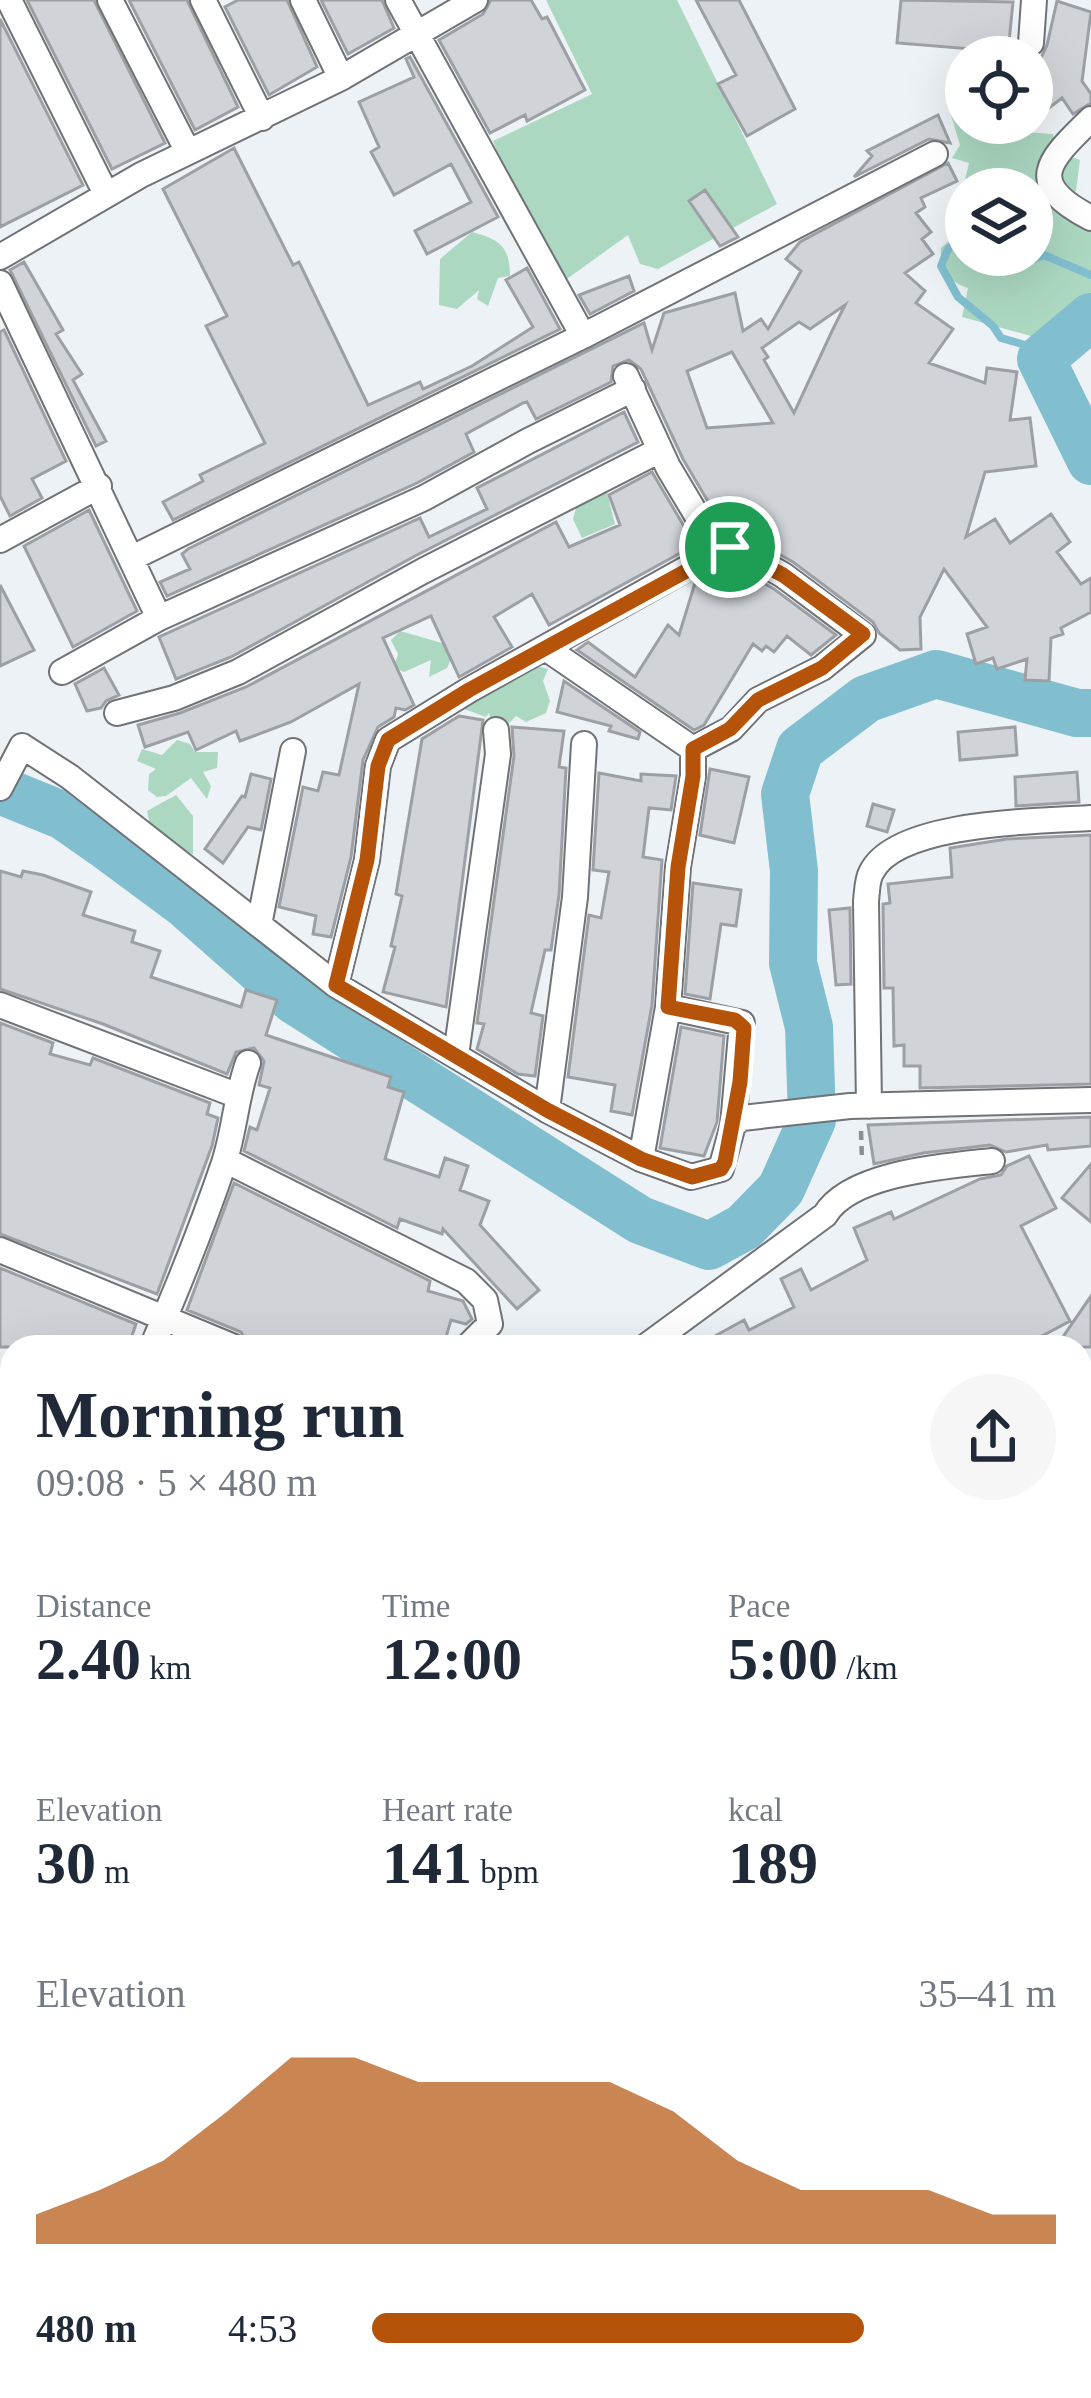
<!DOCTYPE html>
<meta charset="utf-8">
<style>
body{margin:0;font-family:Georgia,serif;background:#f6f6f7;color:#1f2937;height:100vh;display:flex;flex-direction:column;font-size:45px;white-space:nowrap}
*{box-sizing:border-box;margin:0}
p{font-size:39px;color:#747a83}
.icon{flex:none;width:66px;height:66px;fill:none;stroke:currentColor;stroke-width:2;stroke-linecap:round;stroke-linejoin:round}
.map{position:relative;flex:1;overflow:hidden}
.drawer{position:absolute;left:0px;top:1335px;width:1092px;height:1065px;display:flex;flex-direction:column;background:#fff;border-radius:36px 36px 0 0;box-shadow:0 12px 48px #0002}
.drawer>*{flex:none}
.tools{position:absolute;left:945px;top:36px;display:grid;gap:24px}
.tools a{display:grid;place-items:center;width:108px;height:108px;border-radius:50%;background:#fff;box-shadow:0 12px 48px #0002;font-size:60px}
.pin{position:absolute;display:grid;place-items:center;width:102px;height:102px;color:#fff;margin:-51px;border:6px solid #fff;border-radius:50%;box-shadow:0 3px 12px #0007}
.round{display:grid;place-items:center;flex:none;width:126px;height:126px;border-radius:63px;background:#f6f6f7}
.overview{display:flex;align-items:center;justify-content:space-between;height:204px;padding:0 36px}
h1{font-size:66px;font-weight:700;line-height:90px}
.stats{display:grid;grid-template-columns:repeat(3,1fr);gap:18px;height:204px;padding:12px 36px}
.stats div{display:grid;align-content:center}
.stats b{font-size:60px;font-weight:700}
.stats small{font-size:33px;font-weight:400}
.stats p{font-size:33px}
.chart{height:336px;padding:24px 36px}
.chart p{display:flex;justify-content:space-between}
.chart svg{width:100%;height:216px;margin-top:12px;fill:#b45309;opacity:.7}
ul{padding:0 36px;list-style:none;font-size:39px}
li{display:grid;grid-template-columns:192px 144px 1fr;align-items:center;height:90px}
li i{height:30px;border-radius:15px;background:#b45309}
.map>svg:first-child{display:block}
</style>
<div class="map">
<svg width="1091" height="2398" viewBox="0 0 1091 2398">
<rect width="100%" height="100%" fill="#edf2f7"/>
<path fill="#acd8c1" d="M546 0H677L777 204 658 269 640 264 628 235 564 281 528 229 493 141 592 94Z
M966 79V123H987L999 144 1024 132 1053 134 1055 151 1080 160 1076 191 1058 199 1091 216V310L1070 324 1068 345 1036 358 1031 336 962 317 968 288C947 280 939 272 941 248L960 231 966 209V255H1032V189H975L977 183 965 180 969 163 952 158 960 145 948 105Z
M472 232C499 239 510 246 510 276L498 278 488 306 477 299 479 290 457 309 439 305 440 259Z
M606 489 615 524 582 538 573 519 576 508Z
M400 631 456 647 447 668 429 677 431 660 404 672 394 667 398 654 391 640Z
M508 658 548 669 543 681 550 701 546 713 526 722 516 716 505 727 492 724 489 713 486 717 451 704Z
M177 740 190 744 195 752H218L217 768 203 772 211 786 207 799 191 778 166 796 157 797 148 790 149 774 156 769 137 761 142 749 162 755Z
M176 795 193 816V854L153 840 147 811Z"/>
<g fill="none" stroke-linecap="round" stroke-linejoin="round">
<path stroke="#81bfd0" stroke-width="8" d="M966 246 962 238 948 249 941 266 958 297 993 326 1001 338 1025 345 1041 359
M969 255 968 258 987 259 1013 268 1044 255 1091 275"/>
<path stroke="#81bfd0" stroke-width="48" d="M1091 317 1041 359 1091 461
M0 790 64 816 104 844 185 904 294 1000 640 1220 709 1246 744 1227 781 1189 812 1120 809 1027 793 963 794 871 785 794 800 749 866 699 936 674 1077 713H1091"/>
</g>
<path fill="#d0d4d9" stroke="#9ca0a5" stroke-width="3" fill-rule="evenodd" d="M27 0H94L165 143 112 169Z
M129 0H187L238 107 195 130Z
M238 0H287L317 67 269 95 225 7Z
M321 0H382L394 28 348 54Z
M491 0H531L542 19 547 17 585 90 527 121 525 115 490 133 439 40 483 14Z
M696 0H739L795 109 747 136 718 84 736 75Z
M901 0 1013 2 1008 52 897 43Z
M1057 1 1091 12 1082 81 1091 94V103L1073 114 1062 98 1032 121V77L1047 45Z
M0 19 83 185 0 227Z
M410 57 498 217 427 254 415 231 471 202 451 164 394 195 371 152 379 147 359 102 414 77 406 59Z
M938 115 950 143 929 139 854 177 872 156 867 151Z
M234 148 293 265 299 262 368 405 420 382 423 389 472 366 533 327 506 280 527 268 560 329 173 520 163 502 203 481 200 475 265 443 206 326 227 316 163 189Z
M948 163 957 181 921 198 925 207 916 213 931 232 922 239 933 254 905 273 925 291 916 303 953 329 929 363 985 383 987 368 1017 372 1010 420 1030 418 1036 466 985 472 966 537 995 519 1010 543 1051 514 1070 542 1057 552 1081 584 1091 578V612L1061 628 1063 634 1051 638 1049 681 1025 680 1027 659 997 669 993 658 976 664 967 634 987 627 944 569 920 617 921 649 900 650 879 633 873 622 793 562 742 533 726 532 683 459 641 369 629 360 613 366 611 382 536 419 527 402 523 403 466 434 474 452 417 483 167 596 160 582 190 569 182 554 188 549 644 323 652 350 664 313 735 293 743 331 761 319 768 329 801 271 786 259 800 242ZM845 305 832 331 794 413 764 360 768 357 762 348 799 322 810 329ZM732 352 773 423 707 428 687 371Z
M705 190 738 237 720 246 689 201Z
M24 262 63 330 56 334 82 374 73 380 106 441 96 446 10 270Z
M629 276 634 291 590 314 579 295Z
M4 330 66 461 32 479 42 498 10 516 0 496V332Z
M624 412 638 442 415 556 231 657 176 679 159 637 420 518 429 537 487 509 477 488Z
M652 472 695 545 549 625 532 594 494 617 512 647 459 677 431 616 383 638 414 705 405 710 396 708 394 717 378 727 363 760 351 857 331 937 313 934 316 916 279 907 303 787 318 791 323 772 339 775 359 684 291 722 240 741 236 731 196 750 188 732 145 747 138 725 180 713 246 687 556 522 569 547 620 525 609 495Z
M89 510 137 611 73 647 24 546Z
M732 565 774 589 836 635 811 655 787 636 774 652 766 646 762 651 753 644 704 725 694 730 577 650 588 642 635 677 668 625 679 635 695 583Z
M0 585 34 650 0 666Z
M104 668 119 695 106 701 101 708 87 711 75 684Z
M564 681 640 732 638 739 609 731 611 726 557 712Z
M459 716 483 720 446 1007 383 992 395 947 391 946 402 896 396 894 422 739Z
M512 727 564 731 559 767 566 768 559 895 551 950H545L531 1013 543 1016 535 1076 518 1074 477 1049 484 1024 477 1023 514 756Z
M1015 727 1017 755 960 760 958 732Z
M710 769 749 777 734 843 700 835Z
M1077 772 1079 802 1016 806 1015 777Z
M599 773 641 781V774L676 776 671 810 649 808 643 857 662 860 652 1005 632 1115 611 1111 615 1085 568 1077 589 915 601 918 609 872 593 870Z
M251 774 271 779 261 830 248 827 223 863 205 849 242 796 245 797Z
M873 804 894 810 887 832 867 826Z
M1091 835V1084L920 1088V1066H904V1045L894 1046 893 988H884L883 904 890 903 888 884 952 877 950 848 1007 839Z
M0 871 21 877 23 871 43 875 91 892 83 915 135 931 132 942 160 951 151 977 241 1007 246 990 277 1000 266 1035 391 1077 388 1087 404 1092 385 1159 439 1177 445 1158 468 1166 460 1190 489 1201 480 1225 539 1290 517 1309 443 1229 442 1234 400 1219 397 1228 244 1151 250 1127 257 1130 270 1088 259 1085 264 1061 254 1048 236 1052 227 1074 103 1024 0 989Z
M693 883 741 890 736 926 721 924 710 999 685 994Z
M850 908 851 984 836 985 829 910Z
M0 1023 53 1043 50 1054 90 1065 93 1058 210 1103 207 1114 218 1118 212 1146 157 1294 0 1234Z
M681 1027 724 1036 717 1122 704 1156 660 1148Z
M1091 1117V1146L1048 1150 1047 1145 1006 1152 990 1145 923 1153 874 1164 868 1125Z
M1029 1156 1056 1208 1021 1226 1070 1321 1021 1347H695L744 1320 749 1330 794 1307 781 1279 801 1269 811 1290 867 1260 854 1228 891 1212 894 1219 980 1179 1001 1175 1007 1166Z
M1091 1164V1222L1062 1198Z
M234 1183 430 1281 428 1291 463 1301 472 1319 466 1324 451 1320 443 1347H250L241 1332 187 1310Z
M0 1268 136 1324 128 1347H0Z
M1091 1296V1347H1056Z"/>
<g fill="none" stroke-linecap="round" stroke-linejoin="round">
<g stroke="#6f7277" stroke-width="28">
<path id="street" d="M9 0 106 194
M110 0 188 152
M203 0 262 118
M303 0 341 78
M398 0 583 336 935 154
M1031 43 1034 0
M1091 119C1049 160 1023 183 1091 218
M0 257 141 175 341 78 475 0
M0 283 159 618
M0 540 99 486
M132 558 583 336
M547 649 693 749V776L678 867 668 1007 641 1159
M62 672 159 618 424 498 528 441 633 389
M117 713 174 698 238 672 423 571 660 450
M693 749 731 729 758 700 822 668 863 635 783 575 734 547 718 551
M0 788 22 746 70 777 336 985 547 1110 641 1159 691 1177 721 1169 733 1125 742 1118 850 1106 1091 1100
M259 925 293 751
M336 985 367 860 378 766 388 740 469 690 718 551 668 467 626 376
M0 1005 236 1095
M668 1007 742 1023 733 1125
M456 1055 498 754 496 730
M869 1106 866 901C867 893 867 880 871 873 895 821 1041 821 1091 818
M547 1110 575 897 584 744
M225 1160 466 1281 485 1300 490 1324 467 1347
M0 1250 234 1347
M152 1347C178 1287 203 1225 224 1163 235 1129 236 1096 248 1063
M645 1347 825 1215C850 1173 945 1166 992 1161
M1080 1413 1091 1418
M0 1482 12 1487
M0 1673 12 1663
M1080 1681 1091 1676
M0 1924 12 1911
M0 2138 12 2128
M1080 2229 1091 2225
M159 2388 168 2398
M412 2388 417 2398
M890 2388 894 2398
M617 2398 645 2388"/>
</g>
<g stroke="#6f7277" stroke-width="38">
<path id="secondary" d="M1080 1942 1091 1938
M1080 1974 1091 1970
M0 2266 12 2257
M0 2302 12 2293"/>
</g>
<path stroke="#8b8e92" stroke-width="4.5" stroke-dasharray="9 6" stroke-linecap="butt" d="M861 1131 862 1161"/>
<use href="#street" stroke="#fff" stroke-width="24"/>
<use href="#secondary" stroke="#fff" stroke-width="33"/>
</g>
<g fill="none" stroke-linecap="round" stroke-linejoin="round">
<g stroke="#fff" stroke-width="24">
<path id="route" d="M730 547 783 575 863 634 822 668 758 700 730 729 693 749V776L678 867 668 1007 735 1020 744 1028 740 1082 725 1162 721 1169 692 1177 641 1159 547 1110 336 985 367 860 378 766 388 740 469 690Z"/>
</g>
<use href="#route" stroke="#b45309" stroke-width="15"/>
</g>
</svg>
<div class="tools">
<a><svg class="icon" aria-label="locate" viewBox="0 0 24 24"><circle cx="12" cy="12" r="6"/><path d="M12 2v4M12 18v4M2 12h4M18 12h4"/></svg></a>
<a><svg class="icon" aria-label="layers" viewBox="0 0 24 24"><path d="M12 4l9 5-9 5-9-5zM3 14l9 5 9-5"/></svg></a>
</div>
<div class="pin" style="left:730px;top:547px;background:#1e9e55"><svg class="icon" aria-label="arrive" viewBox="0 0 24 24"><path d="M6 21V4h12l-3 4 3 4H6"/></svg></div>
<section class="drawer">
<div class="overview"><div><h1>Morning run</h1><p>09:08 · 5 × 480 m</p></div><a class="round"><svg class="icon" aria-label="share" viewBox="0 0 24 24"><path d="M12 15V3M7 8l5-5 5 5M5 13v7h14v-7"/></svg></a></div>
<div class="stats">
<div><p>Distance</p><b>2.40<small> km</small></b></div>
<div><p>Time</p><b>12:00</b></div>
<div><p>Pace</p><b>5:00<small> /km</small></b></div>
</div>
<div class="stats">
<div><p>Elevation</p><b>30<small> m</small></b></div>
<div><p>Heart rate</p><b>141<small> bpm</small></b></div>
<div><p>kcal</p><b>189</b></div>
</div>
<div class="chart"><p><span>Elevation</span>35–41 m</p>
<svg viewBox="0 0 160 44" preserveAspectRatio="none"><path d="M0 44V38L10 33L20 27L30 17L40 6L50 6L60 11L70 11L80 11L90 11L100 17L110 27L120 33L130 33L140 33L150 38L160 38V44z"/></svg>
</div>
<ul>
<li><b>480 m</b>4:53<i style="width:72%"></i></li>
</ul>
</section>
</div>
